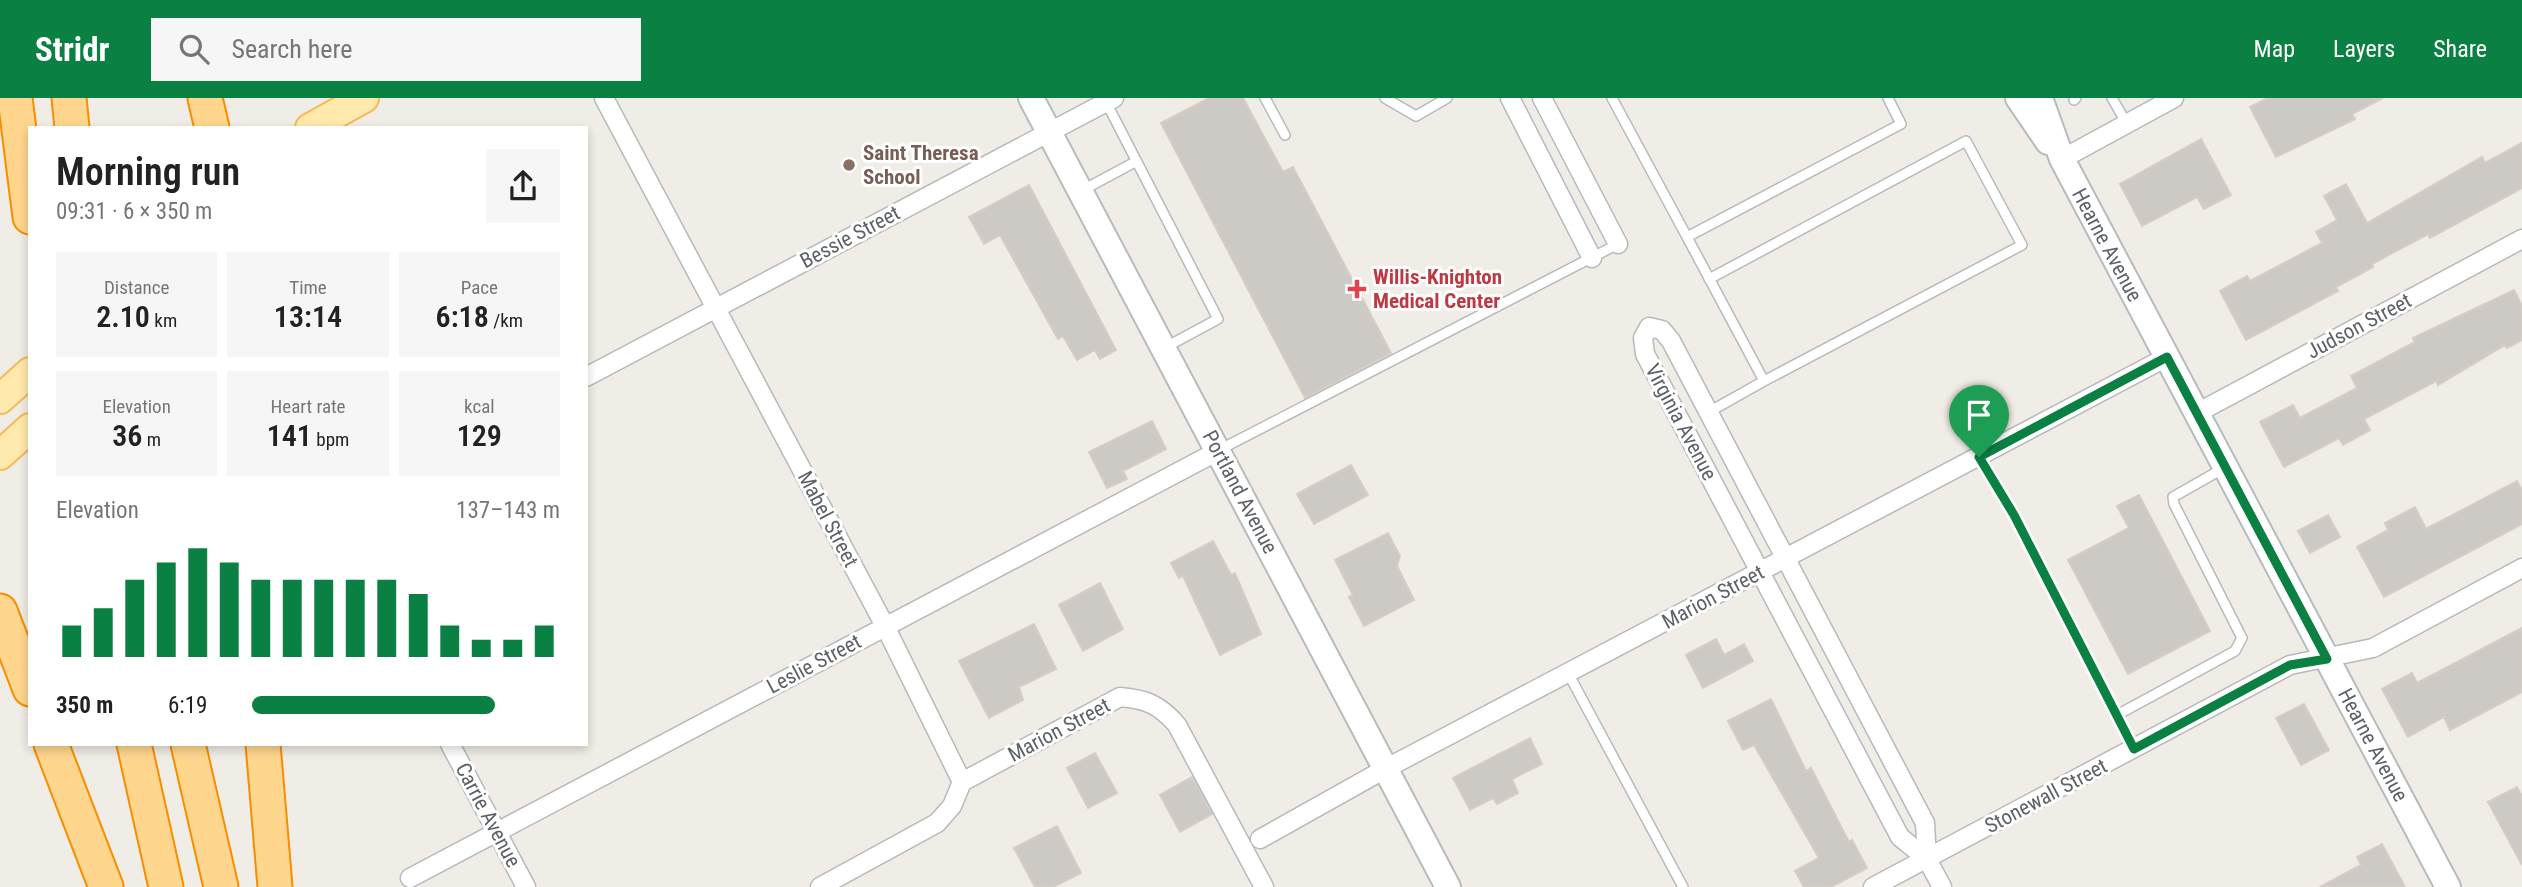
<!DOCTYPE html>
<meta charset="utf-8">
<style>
body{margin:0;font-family:"Roboto Condensed",sans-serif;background:#f6f6f6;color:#222;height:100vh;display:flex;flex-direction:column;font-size:26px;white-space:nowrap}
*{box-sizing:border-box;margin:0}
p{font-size:23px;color:#767676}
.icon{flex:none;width:38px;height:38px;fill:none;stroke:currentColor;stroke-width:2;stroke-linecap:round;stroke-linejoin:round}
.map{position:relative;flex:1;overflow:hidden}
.panel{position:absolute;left:28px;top:28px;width:560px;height:620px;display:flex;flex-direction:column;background:#fff;border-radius:0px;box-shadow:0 4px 10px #0003}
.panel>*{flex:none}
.pin{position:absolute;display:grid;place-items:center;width:60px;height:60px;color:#fff;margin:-72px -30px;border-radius:50% 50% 50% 0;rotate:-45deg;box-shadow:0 0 7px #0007}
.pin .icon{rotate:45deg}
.round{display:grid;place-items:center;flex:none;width:74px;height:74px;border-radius:0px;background:#f6f6f6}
.head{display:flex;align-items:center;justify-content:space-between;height:119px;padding:0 28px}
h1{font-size:38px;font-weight:600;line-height:52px}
.figures{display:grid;grid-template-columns:repeat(3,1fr);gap:10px;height:119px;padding:7px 28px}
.figures div{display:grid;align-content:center;border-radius:0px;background:#f6f6f6;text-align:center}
.figures b{font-size:30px;font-weight:600}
.figures small{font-size:19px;font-weight:400}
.figures p{font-size:19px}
.chart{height:196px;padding:14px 28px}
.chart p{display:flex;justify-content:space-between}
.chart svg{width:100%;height:126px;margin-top:7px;stroke:#0b8043;stroke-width:6}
ul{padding:0 28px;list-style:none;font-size:23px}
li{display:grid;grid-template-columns:112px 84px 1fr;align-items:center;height:52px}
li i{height:18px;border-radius:9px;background:#0b8043}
header{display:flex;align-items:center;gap:42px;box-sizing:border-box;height:98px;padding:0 35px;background:#0b8043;color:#fff}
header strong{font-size:33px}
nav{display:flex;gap:38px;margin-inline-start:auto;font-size:24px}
.search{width:490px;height:63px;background:#f6f6f6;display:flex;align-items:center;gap:18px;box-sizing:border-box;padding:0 24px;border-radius:0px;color:#767676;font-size:26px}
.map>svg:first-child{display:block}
</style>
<header>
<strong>Stridr</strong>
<div class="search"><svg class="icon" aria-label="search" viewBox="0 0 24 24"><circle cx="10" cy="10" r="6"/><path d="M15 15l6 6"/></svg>Search here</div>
<nav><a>Map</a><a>Layers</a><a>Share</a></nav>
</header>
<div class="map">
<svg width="2522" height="789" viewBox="0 0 2522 789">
<rect width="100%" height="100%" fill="#f0ede6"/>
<path fill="#cdc9c5" stroke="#d5cec4" stroke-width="2" d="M1209 0H1243L1283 74 1293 69 1391 255 1305 300 1161 25Z
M2268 0H2383L2352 16 2355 21 2276 59 2250 9Z
M2201 41 2231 97 2204 111 2197 99 2142 128 2120 86Z
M2522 45V90L2430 140 2428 136 2372 166 2373 169 2336 189 2338 193 2246 242 2220 193 2247 178 2250 183 2322 145 2316 134 2337 122 2324 98 2346 86 2367 125 2482 59 2485 65Z
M1029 87 1116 252 1100 261 1095 252 1077 262 1063 238 1058 241 1000 137 984 146 969 119Z
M2514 192 2522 208V242L2507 250 2505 247 2438 287 2436 283 2364 321 2370 332 2343 347 2339 340 2284 369 2260 324 2293 307 2300 320 2357 290 2351 278 2415 244 2413 240Z
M1152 323 1166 351 1123 373 1127 381 1107 390 1089 354Z
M1351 367 1368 397 1314 426 1297 396Z
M2517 383 2522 392V426L2384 499 2357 449 2388 432 2385 425 2415 409 2426 431Z
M2139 397 2210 533 2128 576 2068 462 2129 430 2117 408Z
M2328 417 2340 439 2310 455 2298 433Z
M1388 435 1400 458 1397 468 1414 502 1364 528 1349 499 1353 497 1335 462Z
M1213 443 1231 477 1235 475 1261 536 1220 557 1183 478 1179 480 1171 465Z
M1100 485 1123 531 1083 553 1059 507Z
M1034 526 1056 571 1019 589 1023 602 989 620 959 563Z
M2522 530V594L2450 632 2444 619 2408 639 2382 591 2412 575 2417 585Z
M1716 541 1724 557 1744 546 1753 563 1703 590 1686 557Z
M1771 601 1806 673 1811 670 1849 744 1852 742 1867 770 1831 789H1804L1795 773 1819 760 1754 647 1743 652 1728 623Z
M2304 606 2329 652 2301 667 2276 620Z
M1530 640 1542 666 1512 681 1518 695 1497 706 1493 700 1470 712 1453 680Z
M1095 655 1117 695 1088 710 1067 670Z
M1192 679 1212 716 1180 734 1160 697Z
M2517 689 2522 698V767L2488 704Z
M1057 728 1081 775 1053 789H1035L1014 750Z
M2382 746 2405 789H2320L2361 767 2357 759Z"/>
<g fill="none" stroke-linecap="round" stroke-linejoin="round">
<g stroke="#b6b9bd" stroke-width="12">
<path id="lane" d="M1265 0 1285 37
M1385 0 1416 18 1447 0
M1612 0 1687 139 1901 26 1888 0
M2112 0 2127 26
M2074 2 2076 0
M1106 4 1218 221 1166 249
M1081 93 1135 64
M1687 139 1764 283 2022 147 1966 43 1709 181
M1707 315 1764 283
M1219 352 1618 146
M1979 359 2014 417 2134 651
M1568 575 1683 789
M2117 617 2235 553 2242 540 2174 406 2173 399 2224 370"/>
</g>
<g stroke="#b6b9bd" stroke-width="21">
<path id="street" d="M604 0 885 528 962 684 952 708 937 725 820 789
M1510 0 1592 160
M1542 0 1618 146
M2062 61 2174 0
M586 279 1114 0
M2197 315 2522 141
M450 646 526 789
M962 684 1120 599C1146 601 1160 607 1177 627L1264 789
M1260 741 1385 671 2167 259
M1927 761 1925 725 1671 243 1662 232 1649 229 1643 240 1645 256 1900 739 1927 761 1942 789
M410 780 1218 353
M1873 789 2290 567 2373 550 2522 470"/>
</g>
<g stroke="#b7bbc0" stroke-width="28">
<path id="secondary" d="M1031 0 1448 789
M2018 0 2048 44
M2040 0 2062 61 2448 789"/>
</g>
<g stroke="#f5b95a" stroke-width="32">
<path id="primary" d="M310 30 364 0
M0 301 30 274
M0 357 30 330"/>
</g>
<g stroke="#f68e00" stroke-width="37">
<path id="highway" d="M15 0 30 119
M69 0 72 30
M205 0 212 30
M0 513 30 591
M51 646 106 789
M134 646 166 789
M188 646 221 789
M263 646 275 789"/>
</g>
<use href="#lane" stroke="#fff" stroke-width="9"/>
<use href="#street" stroke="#fff" stroke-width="18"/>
<use href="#secondary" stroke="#fff" stroke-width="24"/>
<use href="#primary" stroke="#ffe9ac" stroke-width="28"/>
<use href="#highway" stroke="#ffd68e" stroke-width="33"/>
</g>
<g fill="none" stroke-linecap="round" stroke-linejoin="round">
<g stroke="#fff" stroke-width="14">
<path id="route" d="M2167 259 2327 561 2290 567 2134 651 2014 417 1979 359Z"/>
</g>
<use href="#route" stroke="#0b8043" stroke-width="9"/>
</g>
<circle fill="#8d6e63" stroke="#fff" stroke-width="2.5" cx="849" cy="67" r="7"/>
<path fill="#e0444e" stroke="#fff" stroke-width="2.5" d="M1353.5 180.5h7v7h7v7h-7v7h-7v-7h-7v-7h7z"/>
<g text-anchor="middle" stroke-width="6" stroke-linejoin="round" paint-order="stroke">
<g font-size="21" font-weight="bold" fill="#785e54" stroke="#fff" text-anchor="start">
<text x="863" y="62">Saint Theresa<tspan x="863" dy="24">School</tspan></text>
</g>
<g font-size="21" fill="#5d6267" stroke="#fff">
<text transform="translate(850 139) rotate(-28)" y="7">Bessie Street</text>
<text transform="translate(2107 147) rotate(62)" y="7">Hearne Avenue</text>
<text transform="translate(2359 228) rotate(-28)" y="7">Judson Street</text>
<text transform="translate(1681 324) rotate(62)" y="7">Virginia Avenue</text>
<text transform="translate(1240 394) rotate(62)" y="7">Portland Avenue</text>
<text transform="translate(828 421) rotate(62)" y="7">Mabel Street</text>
<text transform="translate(1713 499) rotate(-28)" y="7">Marion Street</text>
<text transform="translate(814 566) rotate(-28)" y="7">Leslie Street</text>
<text transform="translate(1059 632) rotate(-28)" y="7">Marion Street</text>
<text transform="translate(2373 647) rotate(62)" y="7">Hearne Avenue</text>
<text transform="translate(2046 698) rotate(-28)" y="7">Stonewall Street</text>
<text transform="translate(488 717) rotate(62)" y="7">Carrie Avenue</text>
</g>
<g font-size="21" font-weight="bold" fill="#be3a42" stroke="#fff" text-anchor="start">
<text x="1373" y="186">Willis-Knighton<tspan x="1373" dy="24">Medical Center</tspan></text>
</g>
</g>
</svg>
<div class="pin" style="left:1979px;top:359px;background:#1e9e55"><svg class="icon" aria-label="arrive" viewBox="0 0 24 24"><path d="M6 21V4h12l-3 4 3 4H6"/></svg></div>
<section class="panel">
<div class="head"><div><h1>Morning run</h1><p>09:31 · 6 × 350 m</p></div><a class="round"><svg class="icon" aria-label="share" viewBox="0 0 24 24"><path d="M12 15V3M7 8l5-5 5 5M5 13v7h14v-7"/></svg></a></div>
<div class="figures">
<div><p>Distance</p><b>2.10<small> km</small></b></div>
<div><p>Time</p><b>13:14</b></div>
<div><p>Pace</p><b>6:18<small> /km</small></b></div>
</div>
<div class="figures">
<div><p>Elevation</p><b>36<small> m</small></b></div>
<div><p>Heart rate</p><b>141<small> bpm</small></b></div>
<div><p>kcal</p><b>129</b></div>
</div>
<div class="chart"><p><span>Elevation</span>137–143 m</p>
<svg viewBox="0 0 160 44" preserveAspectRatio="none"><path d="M5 44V33M15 44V27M25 44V17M35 44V11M45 44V6M55 44V11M65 44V17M75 44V17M85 44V17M95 44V17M105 44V17M115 44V22M125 44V33M135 44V38M145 44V38M155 44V33"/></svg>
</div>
<ul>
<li><b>350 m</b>6:19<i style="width:79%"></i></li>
</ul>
</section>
</div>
